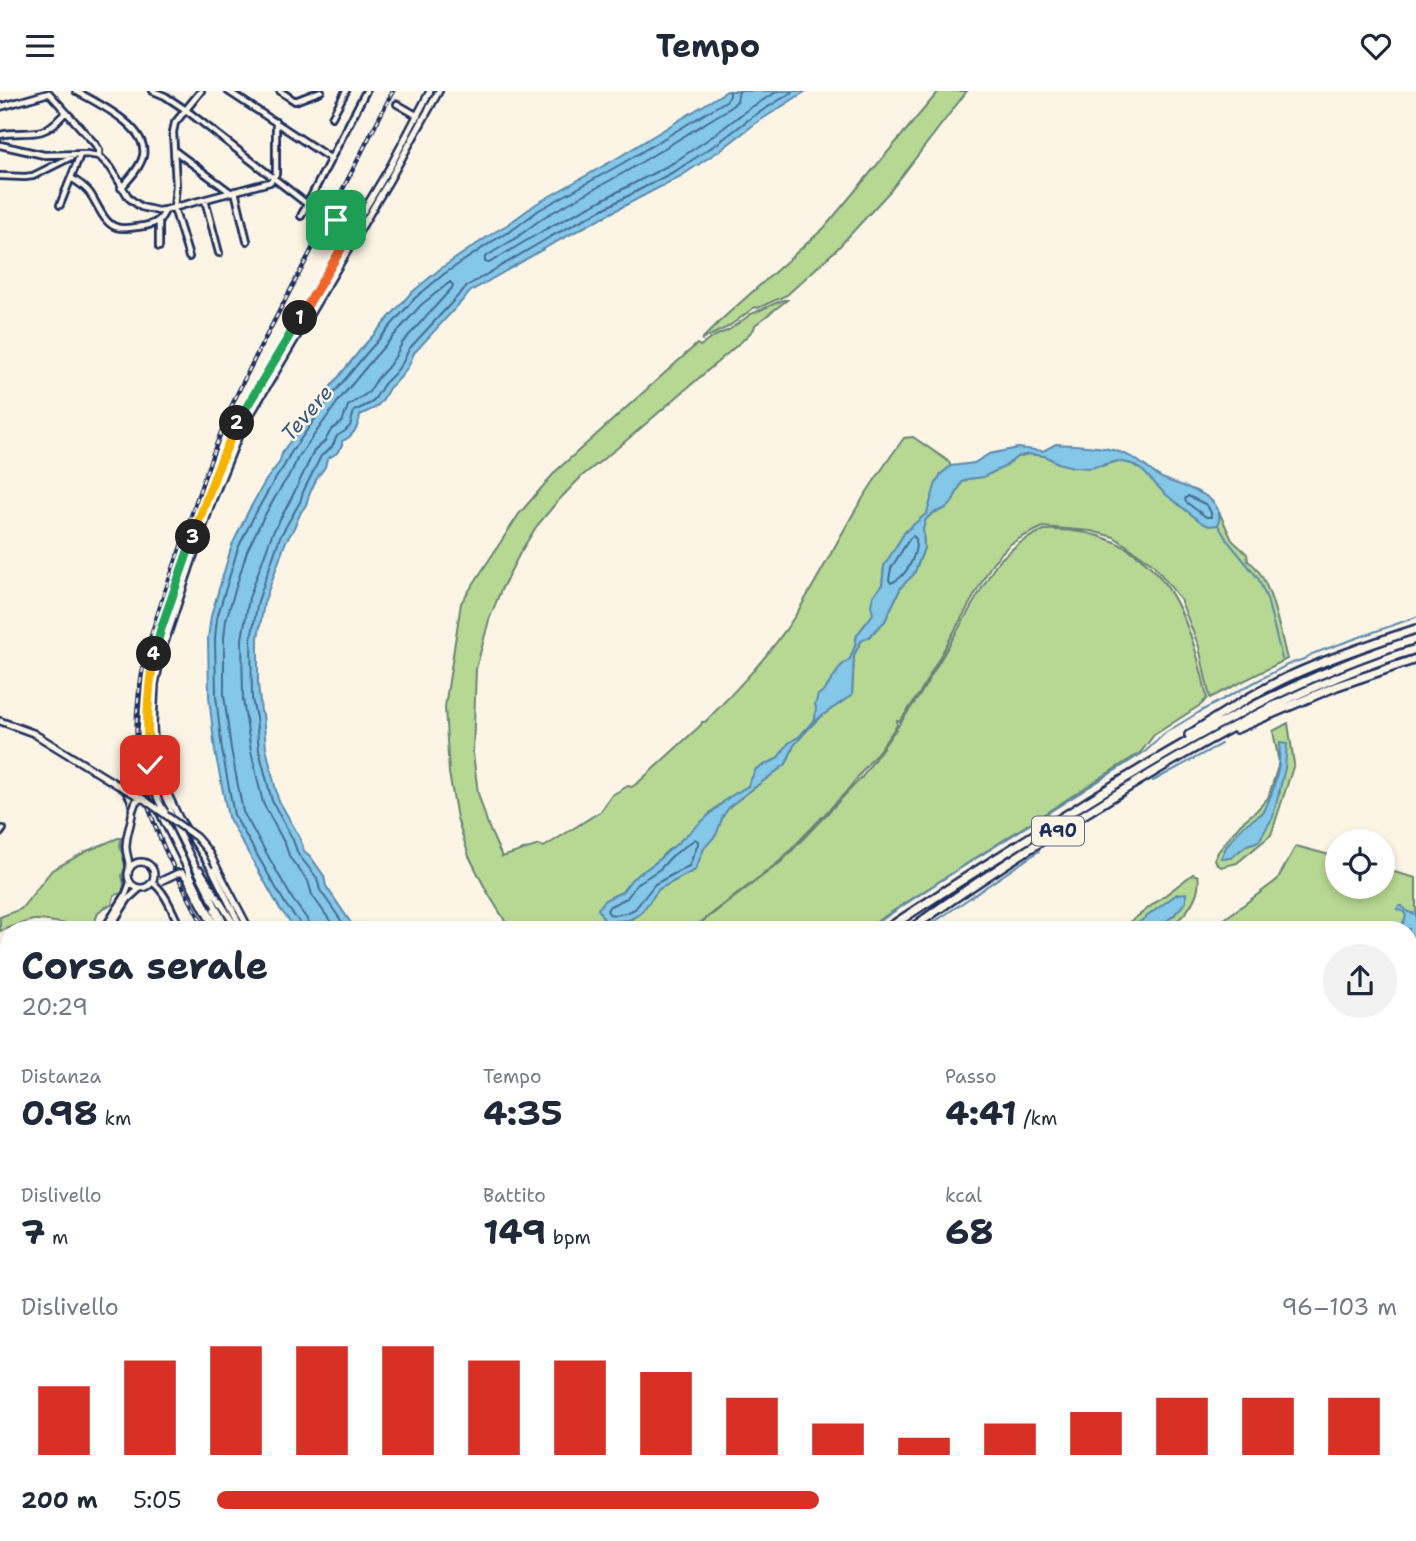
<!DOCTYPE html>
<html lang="it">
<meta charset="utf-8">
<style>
body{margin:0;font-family:"Shantell Sans",sans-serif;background:#f2f2f3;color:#1f2937;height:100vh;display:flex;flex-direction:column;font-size:26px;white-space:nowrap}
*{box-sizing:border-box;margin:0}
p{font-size:23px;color:#747a83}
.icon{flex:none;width:38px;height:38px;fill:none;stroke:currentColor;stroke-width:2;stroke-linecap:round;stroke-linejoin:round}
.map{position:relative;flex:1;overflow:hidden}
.panel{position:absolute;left:0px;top:830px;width:1418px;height:621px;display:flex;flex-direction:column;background:#fff;border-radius:28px 28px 0 0;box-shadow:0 4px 10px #0003}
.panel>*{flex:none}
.fabs{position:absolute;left:1325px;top:738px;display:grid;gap:14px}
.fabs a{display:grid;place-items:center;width:70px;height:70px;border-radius:50%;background:#fff;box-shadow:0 4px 10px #0003;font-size:35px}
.pin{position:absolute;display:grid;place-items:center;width:60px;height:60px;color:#fff;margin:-30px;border-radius:14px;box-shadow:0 4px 10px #0006}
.km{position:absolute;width:35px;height:35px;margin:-18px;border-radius:50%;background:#222;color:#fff;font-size:19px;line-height:35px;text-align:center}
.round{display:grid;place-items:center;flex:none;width:74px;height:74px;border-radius:37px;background:#f2f2f3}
.headline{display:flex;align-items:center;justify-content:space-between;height:119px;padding:0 21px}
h1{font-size:38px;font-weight:700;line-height:52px}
.figures{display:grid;grid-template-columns:repeat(3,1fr);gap:10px;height:119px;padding:7px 21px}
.figures div{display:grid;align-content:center}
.figures b{font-size:35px;font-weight:700}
.figures small{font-size:19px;font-weight:400}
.figures p{font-size:19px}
.chart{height:196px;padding:14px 21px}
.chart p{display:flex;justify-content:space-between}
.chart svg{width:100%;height:126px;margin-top:7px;stroke:#d93025;stroke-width:6}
ul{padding:0 21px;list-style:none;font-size:23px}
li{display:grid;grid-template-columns:112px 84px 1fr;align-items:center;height:52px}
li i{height:18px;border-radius:9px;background:#d93025}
header{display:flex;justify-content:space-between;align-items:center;height:91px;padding:0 21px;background:#fff;font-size:32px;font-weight:700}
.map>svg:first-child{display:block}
</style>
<header><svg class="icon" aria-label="menu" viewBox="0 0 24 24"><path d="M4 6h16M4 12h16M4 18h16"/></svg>Tempo<svg class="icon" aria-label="heart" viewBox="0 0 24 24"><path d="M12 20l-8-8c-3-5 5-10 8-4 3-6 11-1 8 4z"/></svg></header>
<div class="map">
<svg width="1416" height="1450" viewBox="0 0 1416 1450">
<rect width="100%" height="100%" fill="#fcf5e5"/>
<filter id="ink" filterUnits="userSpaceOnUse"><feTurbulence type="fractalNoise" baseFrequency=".0143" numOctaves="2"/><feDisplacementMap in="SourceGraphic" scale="14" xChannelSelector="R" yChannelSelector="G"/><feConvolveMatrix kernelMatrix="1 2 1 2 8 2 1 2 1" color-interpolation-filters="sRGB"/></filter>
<g filter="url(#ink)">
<path fill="#f1dedc" d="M992 1442H1265L1264 1450H998Z"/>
<path fill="#b7d892" stroke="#698478" stroke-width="2" fill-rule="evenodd" d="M939 0H967L891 99 837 158 787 204 758 217 755 216 728 236 701 249 721 229 824 137Z
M783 209H787L755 234 754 238 742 250 621 354 582 385 556 412 536 436 520 462 501 499 489 529 476 578 473 662 478 702 489 737 502 766 539 754 544 756 601 720 612 704 628 695 632 696 640 690 701 634 702 631H705C737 598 770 564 795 525 817 490 835 454 856 418 871 394 887 370 904 347L913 346 948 370 951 375 941 383 932 406 927 423 905 441 884 475 882 494 873 505V523L857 544 855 555 850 568 841 575 825 599 818 604 815 628 800 645 789 652 777 668 756 678 748 695 728 707 710 722 703 731 677 754 668 759 655 772 632 788 622 801 605 809V831L630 829 640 823 659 798 695 779 704 757 716 744 723 725 730 715 786 673 794 654 809 637 820 626 852 604 854 564 861 550 869 546 885 530 901 496 914 483 924 457 923 438 926 428 933 422 944 418 951 413 962 391 968 388 983 386 1004 376 1017 366 1028 363 1045 365 1058 372 1102 375 1118 370 1132 373 1143 380 1218 434 1220 423 1232 449 1247 463 1248 470C1271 483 1280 543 1287 568L1210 607 1199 556 1180 508 1153 473 1114 446 1091 440 1043 436 1022 446 1009 454 993 471 919 603 900 630H897V634L880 658 845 702 780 770 696 835 691 838H510L486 799 469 765 457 727 449 682 445 616 461 512 519 423 556 380 697 253 700 255 715 245 729 239 751 223Z
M1044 439C1154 435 1189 513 1207 607L1202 613 1154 644 1141 661 865 838H693L781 771 862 686 920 604 996 473C1013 456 1022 449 1044 439Z
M1288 632 1294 673 1271 744 1237 772 1221 776 1217 773 1215 768 1218 761 1240 733 1256 720 1268 707 1279 672 1273 640ZM1280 653V701L1259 750 1247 754 1242 736C1248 732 1255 728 1261 723 1275 711 1279 670 1280 653Z
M118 747H121L120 756 126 774 122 784 124 794 122 802 114 804 112 814C98 817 95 824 95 838H74V834L41 829H33L0 840V826L21 818 52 779 87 760Z
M1296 755 1337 766V796H1382L1383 778 1416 787V1076L1409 1081V838H1211L1277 789Z
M1193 783 1198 785C1203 806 1178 838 1157 838L1174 824H1152L1130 838H1121Z
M0 966 9 976V1092L0 1087V1082L3 1077 0 1074V1036L8 1024 0 1019Z
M1416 1086V1374L1409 1385V1091Z
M0 1293 9 1299V1378L0 1384Z
M9 1411V1442H69L72 1450H25L24 1449 0 1450V1416Z
M1409 1420 1416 1425V1450H1387L1392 1442H1409Z
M288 1442H362L356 1450H278Z
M1261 1442H1369L1363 1450H1257Z"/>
<path fill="#85c7e6" stroke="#5b8ab0" stroke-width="2" d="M727 0H806L756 32 722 58 681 85 554 152 471 200 414 262 409 274 400 287 389 297 382 310 375 317 360 324C359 335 353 346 342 350V354L337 362 327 368 325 376 317 387 309 404 306 414 301 421 292 441 286 450 264 512 258 547V592L261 621 263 623 266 657 278 708 300 747 304 760 310 765 324 785 326 795 355 838H296L280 818 228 726 215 660 209 606 208 547 211 525 232 454 248 421 266 389 279 372 283 360 327 300 361 258 410 203 440 178 493 142 507 134 536 113 619 66Z
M1056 353C1082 355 1112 354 1135 368 1145 374 1152 382 1162 387 1179 395 1216 401 1219 423 1220 427 1219 430 1218 434L1209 435 1202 432 1164 402 1143 380 1132 373 1118 370 1090 377 1073 376 1058 372 1045 365 1028 363 1017 366 1004 376 983 386 968 388 962 391 951 413 944 418 933 422 926 428 923 438 924 457 914 483 901 496 885 530 869 546 861 550 854 564 852 604 820 626 809 637 794 654 786 673 730 715 723 725 716 744 704 757 695 779 659 798 640 823 629 829 605 831 598 818 605 809 622 801 632 788 655 772 728 707 748 695 756 678 777 668 789 652 800 645 815 628 816 616 815 614 818 604 825 599 841 575 850 568 855 555 857 544 873 523 871 514 873 505 882 494 884 475 905 441 927 422 936 392 941 383 951 375 974 372 989 363 1018 357 1043 360Z
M1280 652 1287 653 1285 677 1273 726 1259 750 1247 754 1231 767H1221L1227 754 1242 736 1264 721 1273 699 1279 674Z
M1186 802V811L1174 824 1157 838H1130L1177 803Z
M1399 815H1402L1408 821 1416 823V850C1407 857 1406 870 1414 878L1409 881V838H1394L1402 834 1406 825 1404 821 1397 818Z
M745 1442H798L804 1450H749V1448Z"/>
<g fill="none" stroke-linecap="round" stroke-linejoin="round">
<path stroke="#456c94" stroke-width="2" d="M739 0 737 10 730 17 627 80 544 126 516 147 485 166V171L489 172 546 138 673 72 713 45 747 19 778 0
M1188 405 1207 414 1211 422V426H1206L1186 411 1185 408Z
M913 445 916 448C917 464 907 486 891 492L889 489 891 477 910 447Z
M695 748 698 750V753L689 775 655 793 635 818 626 822 615 824 609 823 607 819 610 815 627 807 637 793 660 778 672 765Z
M301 838 300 832 286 814 234 724 222 659 216 605 215 547 217 527 238 457 254 425 272 393 284 375 290 363 332 304 366 263 415 207 444 183 496 148 511 140 539 119 623 72 726 10 730 5V0
M310 838 307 828 293 809 243 721 231 658 224 604V547L226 529 247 460 262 429 280 398 292 380 297 368 339 309 373 268 421 214 450 191 453 194 452 197 402 252 395 266 388 276 377 288 369 301 348 315 342 331 331 339 325 350 314 360 291 408 272 443 249 507 242 548 243 609 251 660 263 712 285 753 290 767 308 790 312 804 336 838
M347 838 320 799 317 787 298 763 293 749 272 710 259 659 256 627 252 608 251 548 258 510 280 446 300 411 303 401 321 365 332 356 337 345 345 340 350 335 354 320 371 312 376 306 384 293 395 282 403 271 409 258 467 195 550 146 677 79 718 52 752 26 794 0"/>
<path stroke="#5b8ab0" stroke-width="2" d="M1218 434 1227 449 1258 487 1267 508 1282 568
M1153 690 1221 653
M1048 753 1078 736
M868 838 937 792 1146 660 1165 642 1201 620 1287 574 1304 568 1312 563 1416 526
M924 838 1039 760
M0 1381 9 1374"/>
<path stroke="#85c7e6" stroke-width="4.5" d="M289 838 294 829"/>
<g stroke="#1b2f5e" stroke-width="10">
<path id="minor" d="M76 0C97 12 149 36 143 65 140 77 129 88 121 97
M153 0 165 5 186 19 307 113 320 121
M228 0 331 68
M280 0 295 10 321 0
M49 2 95 53 99 59V65
M397 13 418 25
M0 16 49 2
M332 26 346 0
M0 44C14 40 29 44 42 40 52 37 59 28 66 21
M0 54 44 64 86 63 99 65 111 77 129 107 141 116 158 120 165 119 270 91 276 83V31
M175 60 230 101
M0 85 25 86 33 85 73 65
M71 87C78 91 84 95 89 101 97 111 103 132 116 136 124 139 136 136 144 135 155 133 162 129 165 119
M235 100 247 150
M205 109 219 162
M60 114 80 64
M301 125 366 0
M330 126 353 138
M159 156V130
M189 166 174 117 176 94 173 41 175 32 201 0
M0 742 3 738
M152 791C167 802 173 823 181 838
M104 838 125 805 130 792
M109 838 128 808 139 798
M0 930 9 932
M0 935 9 937
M1409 1085 1416 1080
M0 1126 9 1132
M0 1205 9 1192
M0 1219 9 1224
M0 1288 9 1294
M143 1442 157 1450
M546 1442 547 1450
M1237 1442 1242 1450
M93 1450 104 1442
M221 1450 229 1446 237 1450"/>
</g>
<g stroke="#1b2f5e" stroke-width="10">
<path id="major" d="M0 630 33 642 124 698C142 717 126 734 126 756 126 764 130 770 129 778
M147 651 150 591
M165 697 179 727 212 778 242 838
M128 784a13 13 0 1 1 26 0a13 13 0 1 1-26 0Z
M216 775 249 838
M200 779 237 838
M182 782 187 787 214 837
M214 819 222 838
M217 838 161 724 149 693 145 674 142 641 147 586 162 534 210 397 237 332 391 74 430 0
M227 838 176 737 161 696 154 651 153 634 155 593 163 557 212 410 240 341 389 90 439 0
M465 1442V1450
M491 1442V1450
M497 1442V1450
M520 1450 521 1442"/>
</g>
<g stroke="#1b2f5e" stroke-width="12">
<path id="highway" d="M1236 638 1337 595 1416 568
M1189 644C1221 623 1254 602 1288 586 1329 567 1373 552 1416 538
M887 838C946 798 1006 761 1066 724 1177 654 1290 587 1416 548
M911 838C968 796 1028 758 1088 721 1192 656 1298 594 1416 558
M1409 1394 1416 1384
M0 1395 9 1391
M1409 1403 1416 1393
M0 1405 9 1402
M1369 1450 1375 1442
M1376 1450 1382 1442"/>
</g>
<use href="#minor" stroke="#fcf5e5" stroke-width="4.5"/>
<use href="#major" stroke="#fcf5e5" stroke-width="5"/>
<use href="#highway" stroke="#fcf5e5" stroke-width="7"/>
<g stroke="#1b2f5e" stroke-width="4.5">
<path id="rail" d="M205 838C177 783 145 730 138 667 130 594 155 528 179 461 196 411 212 360 233 312 254 267 278 223 301 179 332 120 362 60 393 0
M456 1442V1450"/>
</g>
<use href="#rail" stroke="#fcf5e5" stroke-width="2" stroke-dasharray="5" stroke-linecap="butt"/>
<g stroke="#1b2f5e" stroke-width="10" stroke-linecap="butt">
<path id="major-bridge" d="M147 651C150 674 151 701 165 721
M118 694 145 709 196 746 208 760 216 775
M132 721 136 710 142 708
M161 790 178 782H182"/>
</g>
<use href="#major-bridge" stroke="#fcf5e5" stroke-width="5"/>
</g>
</g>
<g fill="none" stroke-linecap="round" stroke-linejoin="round" filter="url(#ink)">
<g stroke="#fff" stroke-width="14">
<path id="split-1" d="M300 227 353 138 336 129"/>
</g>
<g stroke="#fff" stroke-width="14">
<path id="split-2" d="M237 332 300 227"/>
</g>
<g stroke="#fff" stroke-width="14">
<path id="split-3" d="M193 446 216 382 237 332"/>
</g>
<g stroke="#fff" stroke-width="14">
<path id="split-4" d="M154 563 161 538 193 446"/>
</g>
<g stroke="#fff" stroke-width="14">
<path id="split-5" d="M150 674C145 637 148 600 154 563"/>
</g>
<use href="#split-1" stroke="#f0652b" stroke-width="9"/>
<use href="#split-2" stroke="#22a559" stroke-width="9"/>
<use href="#split-3" stroke="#f5b400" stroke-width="9"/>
<use href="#split-4" stroke="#22a559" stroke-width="9"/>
<use href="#split-5" stroke="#f5b400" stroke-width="9"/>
</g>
<g text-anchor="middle" stroke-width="5" stroke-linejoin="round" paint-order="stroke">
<rect fill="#fcf5e5" stroke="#5e6a86" stroke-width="2" x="1032" y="725.5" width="52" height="29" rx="5"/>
<g font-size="18" font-weight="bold" fill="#1b2f5e">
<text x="1058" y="746">A90</text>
</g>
<g font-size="21" font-style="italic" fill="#365580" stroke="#fcf5e5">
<text transform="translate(307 322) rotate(-49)" y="7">Tevere</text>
</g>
</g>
</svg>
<div class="fabs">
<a><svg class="icon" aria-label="locate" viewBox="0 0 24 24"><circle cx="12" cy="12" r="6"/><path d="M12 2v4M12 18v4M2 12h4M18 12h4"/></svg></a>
</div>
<div class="pin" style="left:336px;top:129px;background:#1e9e55"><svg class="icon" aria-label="arrive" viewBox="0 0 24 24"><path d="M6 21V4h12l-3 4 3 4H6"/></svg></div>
<div class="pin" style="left:150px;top:674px;background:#d93025"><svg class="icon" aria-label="check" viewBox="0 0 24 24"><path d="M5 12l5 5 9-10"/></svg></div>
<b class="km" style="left:300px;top:227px">1</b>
<b class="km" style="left:237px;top:332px">2</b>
<b class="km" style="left:193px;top:446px">3</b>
<b class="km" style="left:154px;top:563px">4</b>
<section class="panel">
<div class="headline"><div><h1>Corsa serale</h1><p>20:29</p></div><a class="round"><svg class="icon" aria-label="share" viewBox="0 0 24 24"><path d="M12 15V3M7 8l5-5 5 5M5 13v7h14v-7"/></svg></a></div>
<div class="figures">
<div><p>Distanza</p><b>0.98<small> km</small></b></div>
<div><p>Tempo</p><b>4:35</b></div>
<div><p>Passo</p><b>4:41<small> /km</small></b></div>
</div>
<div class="figures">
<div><p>Dislivello</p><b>7<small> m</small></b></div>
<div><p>Battito</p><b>149<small> bpm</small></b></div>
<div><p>kcal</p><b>68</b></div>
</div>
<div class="chart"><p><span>Dislivello</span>96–103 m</p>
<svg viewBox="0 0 160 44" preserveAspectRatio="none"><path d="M5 44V20M15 44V11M25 44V6M35 44V6M45 44V6M55 44V11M65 44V11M75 44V15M85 44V24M95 44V33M105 44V38M115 44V33M125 44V29M135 44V24M145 44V24M155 44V24"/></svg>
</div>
<ul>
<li><b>200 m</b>5:05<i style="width:51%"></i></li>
</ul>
</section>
</div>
